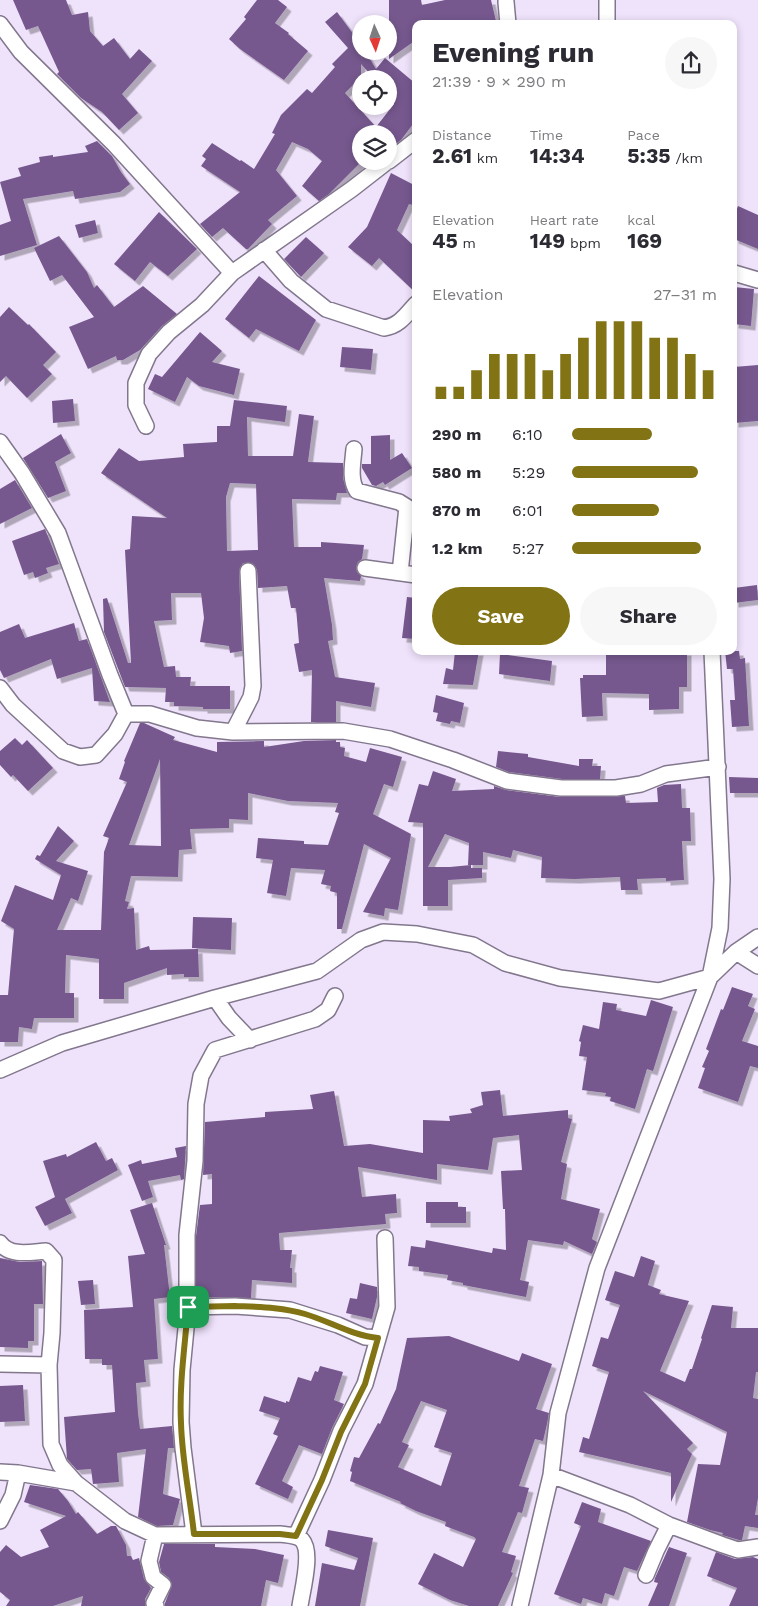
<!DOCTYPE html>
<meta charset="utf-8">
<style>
body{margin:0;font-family:"Work Sans",sans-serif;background:#f7f7f7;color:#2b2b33;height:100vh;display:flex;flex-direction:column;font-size:19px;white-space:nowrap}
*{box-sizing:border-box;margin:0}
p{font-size:16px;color:#7c7c81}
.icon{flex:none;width:28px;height:28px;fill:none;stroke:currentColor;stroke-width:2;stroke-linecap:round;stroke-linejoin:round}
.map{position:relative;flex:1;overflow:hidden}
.sheet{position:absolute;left:412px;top:20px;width:325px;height:635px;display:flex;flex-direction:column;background:#fff;border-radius:10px;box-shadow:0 2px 8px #0003}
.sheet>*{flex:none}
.needle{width:32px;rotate:177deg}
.tools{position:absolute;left:352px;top:15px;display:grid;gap:10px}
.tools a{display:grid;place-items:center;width:45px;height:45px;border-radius:50%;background:#fff;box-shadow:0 2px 8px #0003;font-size:25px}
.pin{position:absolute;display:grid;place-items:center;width:42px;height:42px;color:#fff;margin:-21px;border-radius:10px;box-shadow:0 2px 8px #0006}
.round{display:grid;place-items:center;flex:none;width:52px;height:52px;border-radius:26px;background:#f7f7f7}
.overview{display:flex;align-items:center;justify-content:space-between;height:85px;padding:0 20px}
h1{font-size:28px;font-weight:700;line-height:38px}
.figures{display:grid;grid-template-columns:repeat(3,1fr);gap:8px;height:85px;padding:5px 20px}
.figures div{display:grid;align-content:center}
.figures b{font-size:21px;font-weight:700}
.figures small{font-size:14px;font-weight:400}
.figures p{font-size:14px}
.chart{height:140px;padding:10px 20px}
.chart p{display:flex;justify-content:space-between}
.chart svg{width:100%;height:90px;margin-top:5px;stroke:#827314;stroke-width:6}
.cta{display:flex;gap:10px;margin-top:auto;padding:10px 20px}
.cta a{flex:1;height:58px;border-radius:30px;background:#827314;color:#fff;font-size:20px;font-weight:700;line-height:58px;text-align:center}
.cta a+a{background:#f7f7f7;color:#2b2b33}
ul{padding:0 20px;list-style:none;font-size:16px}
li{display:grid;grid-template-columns:80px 60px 1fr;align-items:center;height:38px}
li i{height:12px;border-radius:6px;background:#827314}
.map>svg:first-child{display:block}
</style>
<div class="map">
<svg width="758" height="1606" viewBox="0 0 758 1606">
<defs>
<filter id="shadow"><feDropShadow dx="4.5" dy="4.5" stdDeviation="0" flood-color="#0004"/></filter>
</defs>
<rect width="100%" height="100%" fill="#efe2fb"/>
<path fill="#76588e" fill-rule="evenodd" filter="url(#shadow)" d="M13 0H66L72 15 88 12 90 31 103 46 114 38 130 59 139 49 152 61 122 94 138 113 119 130 102 112 81 98 57 74 59 72 38 26 26 30Z
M257 0H278L287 7 275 23 289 33 288 34 308 51 284 80 240 49 229 39 246 19 244 17Z
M389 0H421L422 5 445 0H491L496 21 484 24H416V40L389 59Z
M337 12 357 39 361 35V51H365L376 69 385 58 416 84V120L401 140 389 149V134H361V162L329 194 319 201 302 186 322 161 308 149 292 142 276 170 297 196 268 220 272 224 248 249H246L223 228 212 237 200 224 240 192 201 166 206 159 202 156 212 143 240 161 241 160 254 169 275 134 272 133 281 115 307 89 312 93 335 67 332 64 348 48 325 22ZM361 64 370 74 374 72 368 79H389V99L394 104 376 127 345 93 361 77Z
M97 141 112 156 121 172 130 184 120 192 75 199 73 191 23 199 37 245 0 256V225L11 221 0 182 21 176 18 168 40 162 39 157 53 155V157L88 152 85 146Z
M391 173 416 186V206L409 204 397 230 416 248V293L379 258 372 266 348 247 367 227Z
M738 206 758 215V249L734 239V216Z
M159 212 197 249 168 276 150 262 135 281 114 264Z
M95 220 98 233 79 238 75 225Z
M59 236 87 272 94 288 97 285 114 307 143 286 177 314 162 326 140 350 123 360H117L116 356 88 369 69 327 94 317 62 275 50 281 34 248Z
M306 237 324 253 301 277 284 259Z
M259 276 316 320 299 351 256 329 249 338 225 319Z
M734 287 754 289 751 326 734 324Z
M9 307 28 325 29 324 56 352 43 365 52 374 27 398 6 376 0 382V317Z
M200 332 222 351 212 362 240 369 234 395 199 386 187 377 175 402 148 389 155 374 162 377Z
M342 347 373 349 371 370 340 367Z
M758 365V421L734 423V367Z
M73 399 75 421 53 423 52 401Z
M234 400 287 406 285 422 247 417 248 456H293L299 414 314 416 308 462 343 463V478L347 493H337L336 500 292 499 294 547H321V542L364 545 362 559 358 562 356 567 357 572 361 576 360 581 324 578 332 625 333 640 328 641 335 677 375 683 371 707 336 701V722H311L312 670 299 672 294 644 299 643 296 608H291L287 586 258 588 257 570 252 563H243L239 571 242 651 230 653 229 646 200 642 204 618 201 593H171L172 620 154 621 164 667 175 666 176 677H191L190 686H230V709H203V707L174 706V702H165L166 688 125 687 104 632 103 599 107 598 128 663H131L125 550 130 549 132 516 167 518 101 473 119 448 139 461 184 457 183 444 217 442V426H230ZM230 483 256 484 258 550 227 551 226 497Z
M61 434 71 453 55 462 66 491 48 498 23 458Z
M390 435V460L402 453 412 468 385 485 383 482 376 486 372 485 362 468V464H371V436Z
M15 480 32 508 0 524V489Z
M45 529 59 564 46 568 48 573 35 578 33 572 24 575 12 541Z
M757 585 758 600 734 603V588Z
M407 597 416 598V639L402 638Z
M74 623 79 641 87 639 110 702 94 701 92 668 57 679 51 659 4 678 0 670V632L19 624 25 638Z
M455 651H479L473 685 443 684 446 668 453 670Z
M606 651H687V687H679V709L649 710V694L602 693 603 716 582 717 580 678H583V675H606Z
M725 651H739L740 659 745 658 749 726 732 727 730 700H735L733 669H727Z
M500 654 552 661 550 681 499 674Z
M436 695 464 703 460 723 451 721 450 724 436 721 438 713 433 712Z
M140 723H144L175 737 173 740 217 752V742L264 741V747L304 741 336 740V742H340V747L345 748 344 756 366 762 370 748 402 757 393 787 384 784 373 814 411 834 398 910 385 908 384 916 363 912 391 858 364 844 342 929H337V893L330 891 331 886 321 884 325 870 291 868 286 896 267 893 273 860 256 858 258 838 304 841V844L328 845 339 813 335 812 338 803 288 801 248 793V820L229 819V828L190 829 192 849 179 850 178 877 131 876 125 901 129 902 127 909 134 908 136 950 149 946 150 950 198 949 199 977H184V974L167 975V968L124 983V999H99V959L66 955 65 993H74V1018H34L32 1029 19 1027 18 1042H0V995H8L14 929 1 921 15 885 53 900 61 875 35 859 37 855 40 856 58 826 74 841 56 861 88 871 78 901 71 898 57 930H101L104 852 109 838 103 836 127 782 119 779 125 762 124 761ZM160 759 161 846 129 845Z
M15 738 22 745 27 740 53 768 28 791 13 775 11 777 0 765V751Z
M498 751 528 754V757L579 766V759H593L592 766H601L600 779H562L509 772 496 767Z
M433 771 456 779 452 791 494 789V786L506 790 560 797 625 796 626 803 658 802 657 788 664 785 681 784 682 808H690L691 841H682L684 880 666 881V878L637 879 638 890H621L620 877 575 879 541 878 542 857 513 850 511 858 483 852V865H468L469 843 445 834 428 867H450L471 865V868H482V878L448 880V906H423V823L408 822 419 784 428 786Z
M729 777 758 778V793H730Z
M193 917 232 918 231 950 192 948Z
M732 987 753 994 748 1006 755 1009 742 1041 758 1046V1068L750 1066 738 1102 698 1088 705 1068 702 1067 709 1051 706 1049 721 1009 723 1010Z
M651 1000 673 1007 653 1071 647 1069 635 1109 610 1101 611 1097 605 1096 606 1093 582 1090 587 1057 579 1056 581 1042 579 1041 583 1025 599 1029 603 1002 617 1004 616 1010 646 1016Z
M500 1090 503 1116 568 1110V1118L572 1119 561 1162 567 1164 561 1199 600 1209 592 1239 597 1242 592 1254 564 1241 563 1245 528 1240 520 1280 529 1282 526 1297 463 1285V1283L447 1280 448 1275 419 1271V1267L408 1266 411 1246 425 1248 426 1240 492 1253 493 1248 506 1250 505 1209H503L501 1171 522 1170 519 1135 493 1138 488 1170 437 1164V1180L358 1167 362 1197 396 1194 397 1213 385 1214 386 1224 279 1233 280 1250H292L290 1268H292V1283L252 1280 251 1298 196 1297V1236L200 1205 212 1204V1174L203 1175 205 1122 265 1117V1112L313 1109 310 1095 334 1091 344 1146 370 1144 423 1153V1120L450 1121 449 1116 472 1113 470 1109 483 1105 481 1092Z
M96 1142 106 1161 112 1158 118 1170 65 1199 72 1213 45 1226 35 1207 55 1197 43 1161 66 1154 67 1157Z
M186 1146 184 1179 181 1180 180 1175 148 1181 153 1197 142 1201 128 1165 141 1160 142 1164 177 1157 175 1148Z
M426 1202H458V1207H466V1223H426Z
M152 1203 166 1245H164L170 1297 154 1299 158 1359 144 1360 146 1382 136 1383 138 1413 140 1429 172 1426 174 1448H168L163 1494 180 1499 173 1525 157 1526 138 1517 146 1449 117 1453 119 1482 93 1484 91 1469 77 1470 67 1459 64 1417 115 1412 112 1365H102V1359H85L84 1310 133 1307 128 1256 145 1254 130 1210Z
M641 1256 655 1261 648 1285 661 1290 659 1294 689 1301 660 1371 685 1382 690 1369H692L702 1339 701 1338 712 1305 733 1307 731 1328H758V1372H756L753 1398 758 1399V1498L755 1515H758V1528L745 1526 742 1540H739L722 1535 723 1533 710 1530 687 1522 698 1464 720 1465 727 1432 643 1391 693 1443 687 1449 692 1454 671 1502V1473L579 1452 583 1437 589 1439 609 1372 592 1366 601 1337 608 1339 620 1305 605 1300 615 1271 634 1277Z
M0 1258 20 1262 42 1261 43 1304H34V1341H28V1348L0 1347Z
M93 1280 95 1304 81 1305 78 1281Z
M360 1283 377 1287V1297L372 1319 346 1313 350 1298 357 1299Z
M449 1336 519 1361 522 1353 552 1364 536 1409 549 1413 547 1424 543 1441 535 1439 519 1486 529 1488 522 1513 518 1512 502 1552 516 1556 511 1572 513 1573 498 1606H469L450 1600 418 1584 434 1553 463 1567 476 1539 474 1537 445 1526 446 1522 416 1511 400 1503 401 1502 350 1481 352 1472 350 1471 354 1457 359 1458 378 1423 380 1424 396 1389 407 1338ZM421 1401 447 1410 434 1447 452 1453 441 1486 398 1467 409 1445 402 1442Z
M320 1366 343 1372 334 1400 344 1404 332 1428 322 1454 299 1445 282 1481 293 1487 288 1499 255 1484 278 1436 273 1434 280 1418 259 1411 264 1396 286 1403V1401L289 1402 298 1377 311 1381 315 1371 318 1372Z
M23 1385 25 1421 0 1422V1386Z
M30 1485 58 1489 68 1501 76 1514 78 1512 97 1534 111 1526H116L126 1545 127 1556H131L133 1560 139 1558 144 1579 151 1588 145 1599V1606H81L83 1596 53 1606H6L10 1600 0 1592V1552L6 1545 21 1557 49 1547 40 1530 66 1516 24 1502Z
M582 1502 601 1509 598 1522 651 1541 637 1571 624 1567 614 1596 605 1593 602 1604 583 1598 581 1604 554 1594 581 1526 574 1523Z
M328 1530 373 1538 360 1606H315L322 1563 354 1570 358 1558 325 1546Z
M164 1544H215V1547L255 1549 284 1555 278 1583 266 1580 261 1606H165V1603L172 1585 169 1578 161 1572 159 1562Z
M669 1547 687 1553 669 1606H648L658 1583 654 1582 655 1578Z
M716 1552 735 1559 753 1557 758 1559V1606H729L737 1588 707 1576Z"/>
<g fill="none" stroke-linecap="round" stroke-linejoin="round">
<g stroke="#82778d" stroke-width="18">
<path id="street" d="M607 0V24
M506 2 508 24
M0 24 21 52 114 144 232 273
M389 161 416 140
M264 250 291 281 326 309 384 328C399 326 406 315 416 304
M734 273 758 280
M146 426 136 405V383L149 354 169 332 202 305 232 273 352 189 388 161
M0 442 22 473 58 533 110 675 126 714
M354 449C353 462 349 480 357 491L399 502 407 507 400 573
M365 568 416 575
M0 688 13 705 63 751 80 757 96 755 115 734 126 714H150L197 728 233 732 343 731 390 739 453 760 507 781 561 788H616L641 784 666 774 718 767
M233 732 251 697 253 686 248 571
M736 952 758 966
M215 998 229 1018 250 1040
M0 1070 62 1043 215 998 317 971 361 940 383 932 417 934 473 945 505 963 560 978 659 991 710 977 736 952 758 937
M0 1243C10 1257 31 1252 46 1251L54 1260 52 1333 49 1365 51 1444 60 1465 76 1483
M188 1307 235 1306 290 1310 338 1325 365 1337 378 1338
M0 1364 49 1365
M0 1472 18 1473 76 1483 125 1521 155 1535 280 1534C288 1535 297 1535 302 1540 313 1552 302 1591 300 1606
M551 1475 630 1505 669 1525 723 1545 738 1550 758 1547
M0 1521 13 1495 18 1473
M194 1534 183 1448 181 1422 182 1370 187 1318V1235L195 1161 196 1104 201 1076 215 1050 315 1019 328 1010 335 996
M155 1535 149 1561 153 1577 163 1585 154 1603 156 1606
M296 1536 322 1480 341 1431 365 1384 387 1307 385 1238
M646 1575 656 1551 669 1525
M520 1606 551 1475 558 1413 597 1268 710 977 720 928 722 879 712 651"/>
</g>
<use href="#street" stroke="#fff" stroke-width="15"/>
</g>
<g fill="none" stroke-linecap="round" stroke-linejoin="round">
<g stroke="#fff" stroke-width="10">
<path id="route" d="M235 1306C259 1307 282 1307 305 1314 329 1321 353 1336 378 1338L365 1384 341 1432 322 1480 296 1536 280 1534H194C190 1497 182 1460 181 1423 179 1384 185 1346 188 1307Z"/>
</g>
<use href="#route" stroke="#827314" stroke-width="6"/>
</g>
</svg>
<div class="tools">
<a><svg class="needle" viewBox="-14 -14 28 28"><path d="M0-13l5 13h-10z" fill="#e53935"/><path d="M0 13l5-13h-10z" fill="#7c7c81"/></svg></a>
<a><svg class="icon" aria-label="locate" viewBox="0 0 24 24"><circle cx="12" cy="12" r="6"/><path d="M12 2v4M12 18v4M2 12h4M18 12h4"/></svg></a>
<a><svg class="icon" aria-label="layers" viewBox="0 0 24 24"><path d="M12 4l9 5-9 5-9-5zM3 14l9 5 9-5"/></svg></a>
</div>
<div class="pin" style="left:188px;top:1307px;background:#1e9e55"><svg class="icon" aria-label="arrive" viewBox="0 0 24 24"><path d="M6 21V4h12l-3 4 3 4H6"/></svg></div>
<section class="sheet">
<div class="overview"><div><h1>Evening run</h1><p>21:39 · 9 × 290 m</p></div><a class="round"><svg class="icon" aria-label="share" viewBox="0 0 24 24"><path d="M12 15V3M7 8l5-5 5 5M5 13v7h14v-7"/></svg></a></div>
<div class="figures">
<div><p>Distance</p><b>2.61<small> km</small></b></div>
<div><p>Time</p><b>14:34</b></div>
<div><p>Pace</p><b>5:35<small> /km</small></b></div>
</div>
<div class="figures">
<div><p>Elevation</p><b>45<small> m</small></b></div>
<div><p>Heart rate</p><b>149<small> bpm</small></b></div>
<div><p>kcal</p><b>169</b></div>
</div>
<div class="chart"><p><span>Elevation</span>27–31 m</p>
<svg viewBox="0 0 160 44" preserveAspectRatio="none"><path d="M5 44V38M15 44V38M25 44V30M35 44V22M45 44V22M55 44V22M65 44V30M75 44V22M85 44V14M95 44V6M105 44V6M115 44V6M125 44V14M135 44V14M145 44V22M155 44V30"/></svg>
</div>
<ul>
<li><b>290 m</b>6:10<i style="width:55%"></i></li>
<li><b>580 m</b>5:29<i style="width:87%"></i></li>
<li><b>870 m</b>6:01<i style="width:60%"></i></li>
<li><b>1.2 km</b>5:27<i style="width:89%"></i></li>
</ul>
<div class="cta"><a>Save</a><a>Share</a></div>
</section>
</div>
